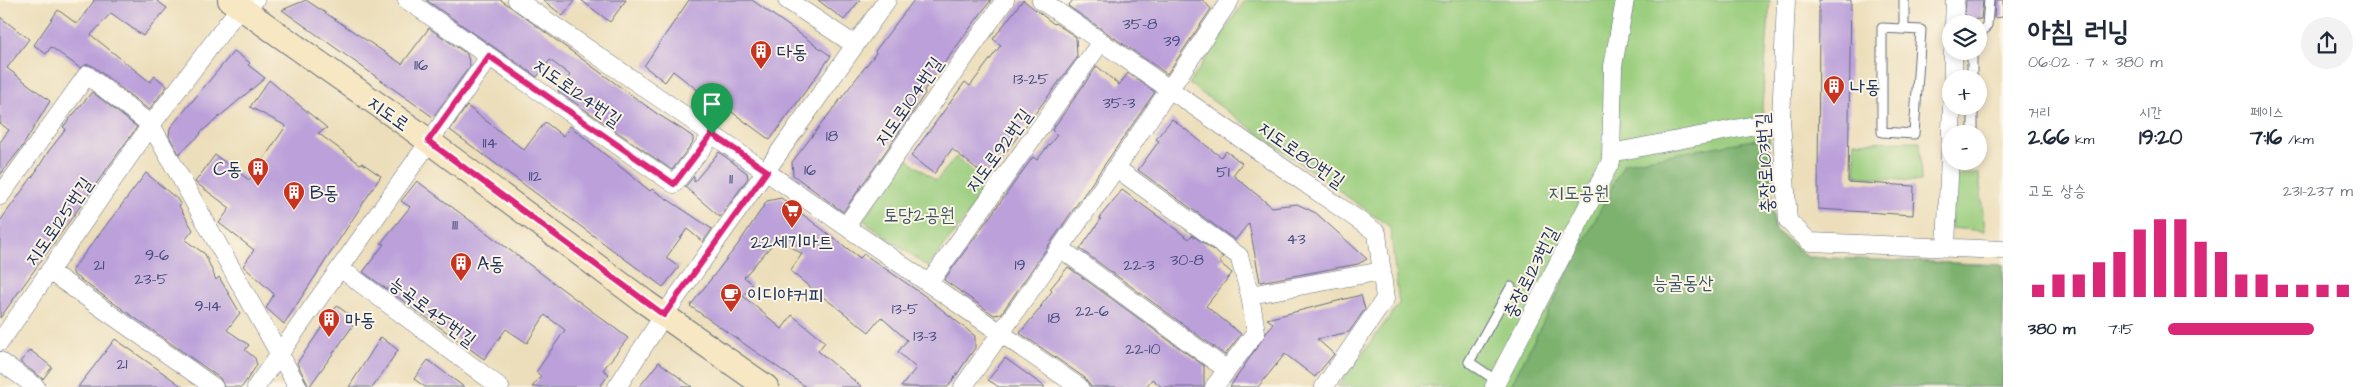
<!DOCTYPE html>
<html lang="ko">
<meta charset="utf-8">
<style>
body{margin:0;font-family:"Architects Daughter","Poor Story",sans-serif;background:#f2f2f3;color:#1f2937;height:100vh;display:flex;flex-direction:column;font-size:19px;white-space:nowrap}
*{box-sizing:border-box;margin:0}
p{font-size:16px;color:#747a83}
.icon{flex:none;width:28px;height:28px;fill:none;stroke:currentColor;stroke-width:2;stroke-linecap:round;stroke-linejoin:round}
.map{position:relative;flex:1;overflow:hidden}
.details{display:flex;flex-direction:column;background:#fff;width:375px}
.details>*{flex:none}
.fabs{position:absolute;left:1942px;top:15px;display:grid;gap:10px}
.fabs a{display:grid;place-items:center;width:45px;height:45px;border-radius:50%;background:#fff;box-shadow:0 2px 8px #0003;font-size:25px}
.pin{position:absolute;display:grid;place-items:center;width:42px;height:42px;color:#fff;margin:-51px -21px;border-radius:50% 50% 50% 0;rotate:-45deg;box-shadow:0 0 5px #0007}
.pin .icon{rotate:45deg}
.round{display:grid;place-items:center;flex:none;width:52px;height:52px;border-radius:26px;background:#f2f2f3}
.headline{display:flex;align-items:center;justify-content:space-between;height:85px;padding:0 25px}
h1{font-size:28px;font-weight:700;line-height:38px}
.stats{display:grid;grid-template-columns:repeat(3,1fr);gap:8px;height:85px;padding:5px 25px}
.stats div{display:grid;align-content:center}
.stats b{font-size:21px;font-weight:700}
.stats small{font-size:14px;font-weight:400}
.stats p{font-size:14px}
.chart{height:140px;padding:10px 25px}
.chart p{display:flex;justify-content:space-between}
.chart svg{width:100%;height:90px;margin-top:5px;stroke:#db2777;stroke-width:6}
ul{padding:0 25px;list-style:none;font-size:16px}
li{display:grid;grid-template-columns:80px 60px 1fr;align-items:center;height:38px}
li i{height:12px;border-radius:6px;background:#db2777}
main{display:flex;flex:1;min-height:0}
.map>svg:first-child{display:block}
</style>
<main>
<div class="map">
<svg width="2003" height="387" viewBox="0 0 2003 387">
<rect width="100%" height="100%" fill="#fcf5e5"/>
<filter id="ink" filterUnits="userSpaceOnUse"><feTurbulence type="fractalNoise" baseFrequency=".02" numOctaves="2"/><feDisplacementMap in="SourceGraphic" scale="10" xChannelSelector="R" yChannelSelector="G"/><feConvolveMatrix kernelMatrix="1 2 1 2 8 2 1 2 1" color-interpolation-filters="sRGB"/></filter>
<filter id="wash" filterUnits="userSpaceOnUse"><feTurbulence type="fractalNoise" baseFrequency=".0096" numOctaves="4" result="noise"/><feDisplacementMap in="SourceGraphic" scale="20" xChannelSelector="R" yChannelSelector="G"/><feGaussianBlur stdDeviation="1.12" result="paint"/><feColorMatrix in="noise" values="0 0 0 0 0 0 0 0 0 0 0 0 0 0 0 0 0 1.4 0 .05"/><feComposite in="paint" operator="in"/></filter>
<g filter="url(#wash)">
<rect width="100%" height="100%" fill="#ecdeba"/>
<path fill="#9bce7f" stroke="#5b7e6e" d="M1245 0H1770L1762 107 1774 229 1807 257 2003 265V387H1339L1338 386 1399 304 1390 227 1189 84Z
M1920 141 1921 182 1856 176 1854 142Z
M956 157 990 186 928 267 863 220 906 158 936 181Z
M1979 174 1985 231 1951 228 1952 175Z"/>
<path fill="#7cb16e" stroke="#4c7066" d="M1769 137 1774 229 1807 257 2003 265V387H1510L1624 163Z"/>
<g id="blocks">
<path fill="#bba0da" d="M93 0H156L167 8 143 36 111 13 91 35 150 82 155 76 167 86 149 110 93 66 88 64 80 68 51 47 46 54 34 45 58 10 77 24 94 1Z
M306 0 402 64 429 28 467 54 470 66 433 117 282 10Z
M426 0H501L656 113 683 130 693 137V142L672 170 558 91 570 75 550 60 537 77Z
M543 0H575L563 16Z
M581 0H626L610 22Z
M689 0H752L831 56 770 140 706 93 704 95 673 71 665 82 644 66Z
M818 0H860L844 20Z
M914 0H991L924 90 925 93 907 121 843 212 793 175 792 162 876 53 875 51Z
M1023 0 1054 24 1055 23 1076 37 1077 58 987 177 952 149 934 174 911 156 965 82 970 86 1001 45 993 39Z
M1073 0H1203L1211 9 1167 74 1068 6Z
M1819 0H1851L1848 182 1914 186 1913 215 1818 209Z
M1966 0H1983L1981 19 1965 20Z
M1995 0H2003V17L1994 18Z
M0 17 29 39 7 68 50 101 22 147 0 175V142L9 130 0 123Z
M234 51 250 63 248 65 265 78 200 133 201 134 179 154 169 136 170 128Z
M1097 66 1119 85 1128 73 1155 92 1001 314 994 315 944 280 1033 157 1037 160 1057 135 1052 130Z
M269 80 327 128 318 133 360 164 362 163 381 176 284 324 266 308 274 294 243 266 254 250 219 223 230 208 195 182 215 155 249 180 286 126 250 107Z
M92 92 137 127 0 318V221L35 173 48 152 66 129 63 127Z
M467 106 524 150 545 122 563 136 570 126 650 191 652 189 712 229 703 242 687 229 666 258 679 267 663 287 450 130Z
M1172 119 1221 157 1226 151 1242 163 1233 175 1272 207 1297 204 1316 213 1367 259 1358 264 1260 282 1249 223 1235 240 1138 170 1159 141 1156 139Z
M719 152 747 173 748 178 720 217 685 187 694 176V182Z
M146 173 177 199 181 205 179 206 193 230 185 240 205 254 216 280 219 277 240 313 227 330 249 345 245 350 255 358 257 365 242 387H224L220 378 74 275 72 270Z
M417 181 628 338 603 370 609 374 600 387H532L541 376 536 372 565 330 545 315 527 343 506 329 484 359 363 272 384 244 381 243 410 207 401 201Z
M1122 190 1189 239 1192 235 1223 257 1219 262 1232 273 1206 306 1241 334 1225 355 1080 249 1101 219 1099 218Z
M781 198 860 258 864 254 925 296 975 336V348L948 387H901L916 368 898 352 907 340 881 317 869 332 806 284 790 271 802 254 778 238 744 277 752 284 743 296 782 329 792 315 825 342 818 351 862 387H806L690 306 739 243 767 201Z
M1068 267 1204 366V387H1162L1152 379 1146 387H1091L1085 378 1020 333 1042 306 1040 307 1052 291 1050 289Z
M1361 295 1365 309 1349 332 1317 339 1334 354 1315 377 1285 354 1258 387H1230L1273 323 1267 319Z
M337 306 357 320 309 387 297 363Z
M381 337 398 350 373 387H349Z
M115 339 128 348 183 387H78Z
M30 350 52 367 43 379 20 362Z
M1005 358 1045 387H999L988 380Z
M428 360 464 387H425L414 379Z
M659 362 692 387H639Z"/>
</g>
</g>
<g filter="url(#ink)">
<use href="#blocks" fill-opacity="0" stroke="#646c7e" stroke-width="1"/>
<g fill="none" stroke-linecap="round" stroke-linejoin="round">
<g stroke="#646c7e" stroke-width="11">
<path id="service" d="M1904 0V28
M1882 28 1921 30 1914 134 1882 132Z
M1979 36 1987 25 1989 0
M1972 51V79
M1973 106V134
M1497 381 1469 362 1511 287"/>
</g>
<g stroke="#646c7e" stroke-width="19">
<path id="minor" d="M407 0 674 184 713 134
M517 0 1079 387
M787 0 855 45
M1041 0 1377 233 1385 299 1324 387
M1786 0 1781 120 1788 221 1810 242 2003 250
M1954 24 1955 0
M1953 79V51
M1611 153 1781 120
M1116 168 1239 256 1250 295 1256 332 1214 387
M0 196 87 75 151 125 298 387
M846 226 1005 0
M1946 247 1952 106
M1060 248 1227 370
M340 268 500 387
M49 271 214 387
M929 283 1101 42
M1250 295 1382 271
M0 342 151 125 240 7 255 0
M0 361 36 387
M256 387 489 57
M617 387 664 315 887 0
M963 387 1116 168 1230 0
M1494 387 1611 161 1613 66 1625 0"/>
</g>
<g stroke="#646c7e" stroke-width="26">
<path id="secondary" d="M230 0 411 128 645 302 766 387"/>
</g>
<use href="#service" stroke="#fff" stroke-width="9"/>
<use href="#minor" stroke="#fff" stroke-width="18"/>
<use href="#secondary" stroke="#f7e8c3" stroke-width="24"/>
</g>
</g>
<g fill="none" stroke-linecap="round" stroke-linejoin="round" filter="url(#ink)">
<g stroke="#fff" stroke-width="10">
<path id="route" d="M489 56 674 184 712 134 767 171 664 315 428 141Z"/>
</g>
<use href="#route" stroke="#db2777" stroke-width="6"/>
</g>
<defs>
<g id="building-pin" transform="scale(1.125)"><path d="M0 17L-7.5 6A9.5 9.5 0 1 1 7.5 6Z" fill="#c8321e" stroke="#fcf5e5"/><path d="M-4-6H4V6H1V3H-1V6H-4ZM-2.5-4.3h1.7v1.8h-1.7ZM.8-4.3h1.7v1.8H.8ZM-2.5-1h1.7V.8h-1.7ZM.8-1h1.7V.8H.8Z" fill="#fff"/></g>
<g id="supermarket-pin" transform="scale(1.125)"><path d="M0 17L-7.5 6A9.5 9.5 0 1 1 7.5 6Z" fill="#c8321e" stroke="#fcf5e5"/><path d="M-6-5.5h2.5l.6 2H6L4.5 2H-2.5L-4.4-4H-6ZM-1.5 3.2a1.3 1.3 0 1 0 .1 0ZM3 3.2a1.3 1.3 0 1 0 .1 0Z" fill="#fff"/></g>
<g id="cafe-pin" transform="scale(1.125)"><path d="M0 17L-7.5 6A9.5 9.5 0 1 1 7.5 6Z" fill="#c8321e" stroke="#fcf5e5"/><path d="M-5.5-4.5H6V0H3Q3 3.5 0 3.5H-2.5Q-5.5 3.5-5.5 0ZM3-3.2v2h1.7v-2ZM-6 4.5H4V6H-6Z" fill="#fff"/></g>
</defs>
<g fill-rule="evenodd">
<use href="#building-pin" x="761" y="51"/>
<use href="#building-pin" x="1834" y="86"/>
<use href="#building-pin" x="258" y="168"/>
<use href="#building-pin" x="294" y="192"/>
<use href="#supermarket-pin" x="792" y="210"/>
<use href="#building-pin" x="461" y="263"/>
<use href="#cafe-pin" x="731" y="294"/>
<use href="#building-pin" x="329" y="319"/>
</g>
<g text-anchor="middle" stroke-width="4" stroke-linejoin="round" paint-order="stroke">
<g font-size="16" fill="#434b7d">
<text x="1140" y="29">35-8</text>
<text x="1172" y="46">39</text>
<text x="421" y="70">116</text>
<text x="1031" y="84">13-25</text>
<text x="1119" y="108">35-3</text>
<text x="832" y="141">18</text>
<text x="490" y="148">114</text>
<text x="810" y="175">16</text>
<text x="1223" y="177">51</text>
<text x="535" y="181">112</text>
<text x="731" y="184">11</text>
<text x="455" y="230">111</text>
<text x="1296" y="244">43</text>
<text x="157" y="260">9-6</text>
<text x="1187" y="265">30-8</text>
<text x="99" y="270">21</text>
<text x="1020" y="270">19</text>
<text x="1139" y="270">22-3</text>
<text x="151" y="284">23-5</text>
<text x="208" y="311">9-14</text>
<text x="905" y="314">13-5</text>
<text x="1092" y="316">22-6</text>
<text x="1054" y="323">18</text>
<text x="925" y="341">13-3</text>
<text x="1143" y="354">22-10</text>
<text x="122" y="369">21</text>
</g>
<g font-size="19" fill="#1b2f5e" stroke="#fcf5e5" text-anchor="start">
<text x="777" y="58">다동</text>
<text x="1850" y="93">나동</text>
<text x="242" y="175" text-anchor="end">C동</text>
<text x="310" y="199">B동</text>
<text x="792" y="248" text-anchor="middle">22세기마트</text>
<text x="477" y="270">A동</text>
<text x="747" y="301">이디야커피</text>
<text x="345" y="326">마동</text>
</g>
<g font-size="19" fill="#1b2f5e" stroke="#fcf5e5">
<text transform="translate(578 92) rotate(35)" y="7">지도로124번길</text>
<text transform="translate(908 101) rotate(-55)" y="7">지도로104번길</text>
<text transform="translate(389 113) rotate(35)" y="7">지도로</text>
<text transform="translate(998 150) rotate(-54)" y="7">지도로92번길</text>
<text transform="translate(1302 154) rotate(35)" y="7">지도로80번길</text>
<text transform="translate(1764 163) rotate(-93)" y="7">충장로103번길</text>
<text transform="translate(58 221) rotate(-55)" y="7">지도로125번길</text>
<text transform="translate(1530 272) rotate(-63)" y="7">충장로123번길</text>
<text transform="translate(433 311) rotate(37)" y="7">능곡로45번길</text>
</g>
<g font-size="19" fill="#3b5766" stroke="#fcf5e5">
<text x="1579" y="199">지도공원</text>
<text x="919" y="221">토당2공원</text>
<text x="1683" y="289">능굴동산</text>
</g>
</g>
</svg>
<div class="fabs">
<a><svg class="icon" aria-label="layers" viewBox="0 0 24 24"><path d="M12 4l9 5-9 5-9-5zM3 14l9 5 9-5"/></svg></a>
<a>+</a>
<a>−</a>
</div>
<div class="pin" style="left:712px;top:134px;background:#1e9e55"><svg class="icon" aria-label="arrive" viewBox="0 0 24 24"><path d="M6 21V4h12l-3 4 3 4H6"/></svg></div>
</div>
<section class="details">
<div class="headline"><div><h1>아침 러닝</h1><p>06:02 · 7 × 380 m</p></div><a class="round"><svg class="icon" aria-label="share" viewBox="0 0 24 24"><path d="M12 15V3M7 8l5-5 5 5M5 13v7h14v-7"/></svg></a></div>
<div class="stats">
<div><p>거리</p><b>2.66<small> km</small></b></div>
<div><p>시간</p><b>19:20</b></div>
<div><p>페이스</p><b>7:16<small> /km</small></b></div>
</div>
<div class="chart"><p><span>고도 상승</span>231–237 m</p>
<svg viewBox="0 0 160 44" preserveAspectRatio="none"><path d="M5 44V38M15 44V33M25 44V33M35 44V27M45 44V22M55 44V11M65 44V6M75 44V6M85 44V17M95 44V22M105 44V33M115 44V33M125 44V38M135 44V38M145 44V38M155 44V38"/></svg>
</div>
<ul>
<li><b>380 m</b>7:15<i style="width:79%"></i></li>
</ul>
</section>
</main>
